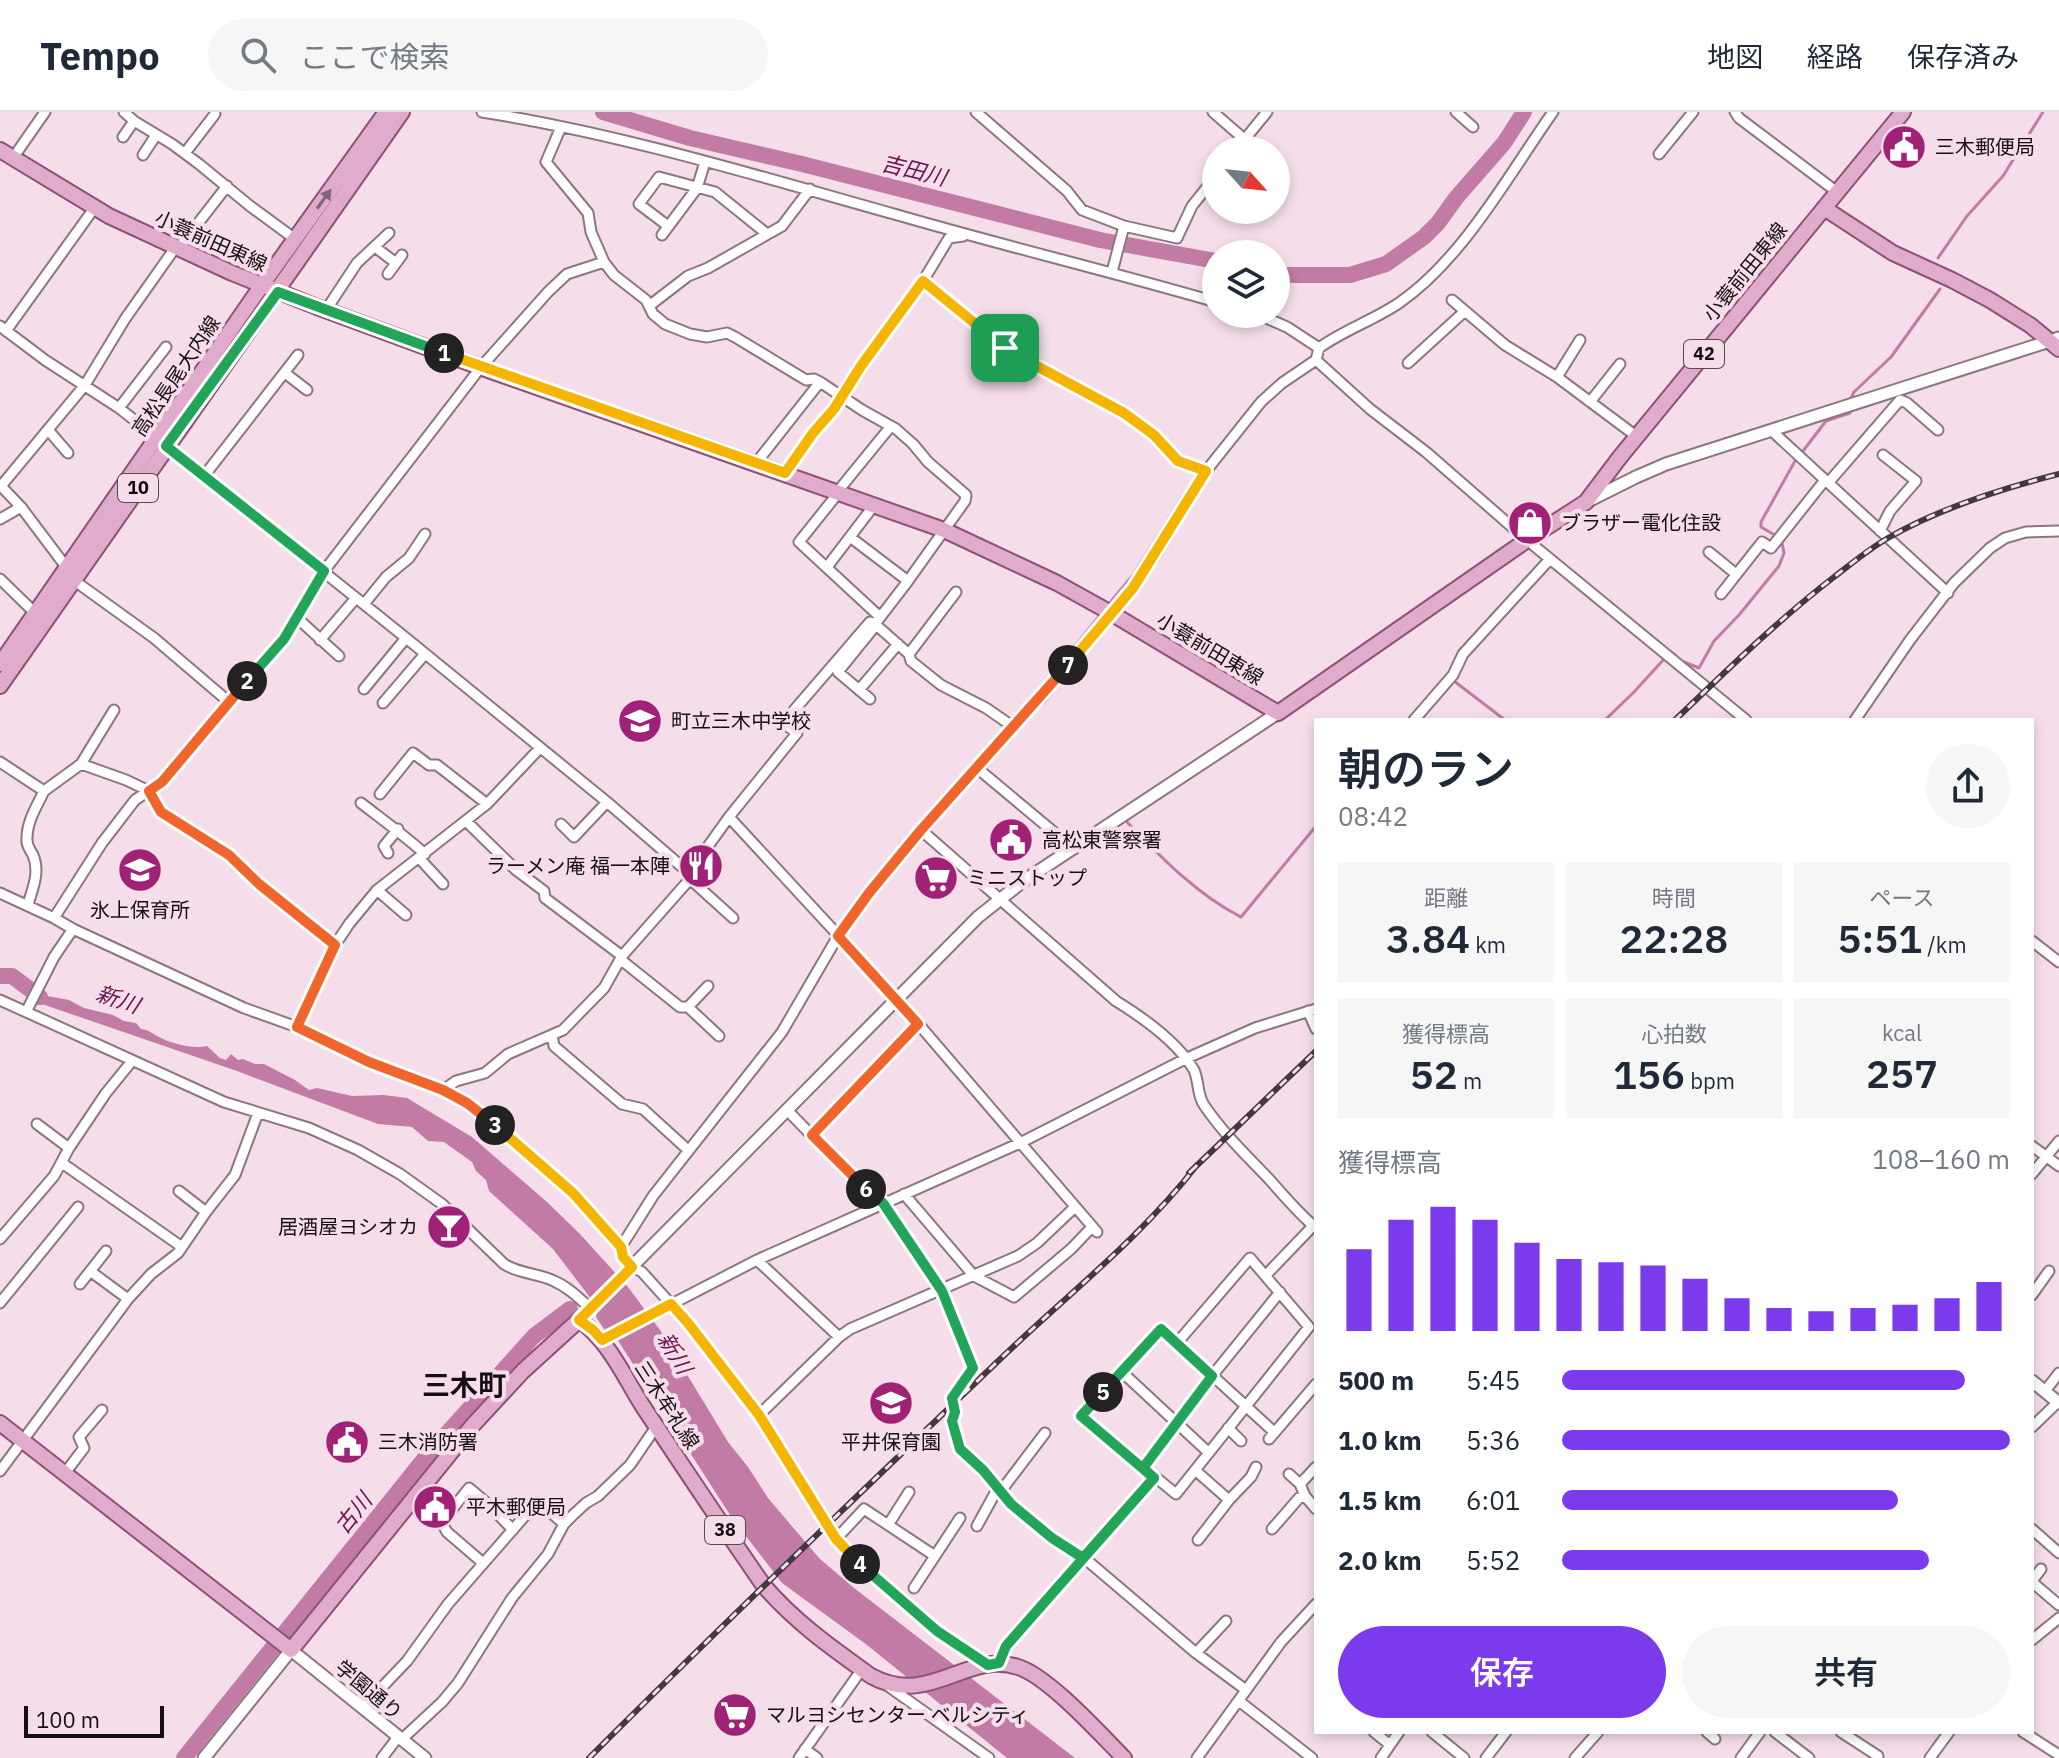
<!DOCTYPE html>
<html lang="ja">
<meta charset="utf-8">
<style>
body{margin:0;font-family:"IBM Plex Sans","Noto Sans JP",sans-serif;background:#f6f6f7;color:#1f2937;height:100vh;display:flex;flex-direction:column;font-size:30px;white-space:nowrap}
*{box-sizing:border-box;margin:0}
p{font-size:26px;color:#747a83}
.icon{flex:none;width:44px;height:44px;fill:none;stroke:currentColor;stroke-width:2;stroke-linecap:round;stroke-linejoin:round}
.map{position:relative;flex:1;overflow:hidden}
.side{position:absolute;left:1314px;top:606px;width:720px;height:1016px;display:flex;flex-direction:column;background:#fff;border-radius:0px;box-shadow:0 4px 12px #0003}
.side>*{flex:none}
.needle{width:52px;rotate:117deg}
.buttons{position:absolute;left:1202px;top:24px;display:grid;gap:16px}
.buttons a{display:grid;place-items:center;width:88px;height:88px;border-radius:50%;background:#fff;box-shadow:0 4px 12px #0003;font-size:40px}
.scale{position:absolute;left:24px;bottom:20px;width:140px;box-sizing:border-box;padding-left:8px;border:4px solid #150e12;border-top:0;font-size:22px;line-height:28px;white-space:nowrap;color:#150e12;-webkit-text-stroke:6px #f5deea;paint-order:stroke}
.pin{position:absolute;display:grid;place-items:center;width:68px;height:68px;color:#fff;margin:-34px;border-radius:16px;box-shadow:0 4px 12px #0006}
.km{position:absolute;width:40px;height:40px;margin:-20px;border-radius:50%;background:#222;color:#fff;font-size:22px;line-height:40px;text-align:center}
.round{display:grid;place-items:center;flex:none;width:84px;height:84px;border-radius:42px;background:#f6f6f7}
.head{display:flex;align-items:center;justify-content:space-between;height:136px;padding:0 24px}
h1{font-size:44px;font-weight:600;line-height:60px}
.stats{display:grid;grid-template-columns:repeat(3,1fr);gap:12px;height:136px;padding:8px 24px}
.stats div{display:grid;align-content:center;border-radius:0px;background:#f6f6f7;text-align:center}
.stats b{font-size:40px;font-weight:600}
.stats small{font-size:22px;font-weight:400}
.stats p{font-size:22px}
.chart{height:224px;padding:16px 24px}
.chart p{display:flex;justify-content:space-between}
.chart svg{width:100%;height:144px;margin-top:8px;stroke:#7c3aed;stroke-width:6}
.action{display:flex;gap:16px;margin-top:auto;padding:16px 24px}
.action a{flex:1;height:92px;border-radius:48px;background:#7c3aed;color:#fff;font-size:32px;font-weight:600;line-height:92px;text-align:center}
.action a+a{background:#f6f6f7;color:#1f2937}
ul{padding:0 24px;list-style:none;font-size:26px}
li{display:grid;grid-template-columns:128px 96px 1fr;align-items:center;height:60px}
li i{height:20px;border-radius:10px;background:#7c3aed}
header{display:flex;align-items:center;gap:48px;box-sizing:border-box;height:112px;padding:0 40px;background:#fff;border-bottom:2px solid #e0e1e3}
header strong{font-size:38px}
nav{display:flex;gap:44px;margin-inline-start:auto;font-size:28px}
.search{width:560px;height:72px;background:#f6f6f7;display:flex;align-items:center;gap:20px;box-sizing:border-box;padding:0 28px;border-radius:44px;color:#747a83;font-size:30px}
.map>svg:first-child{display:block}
</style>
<header>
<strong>Tempo</strong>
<div class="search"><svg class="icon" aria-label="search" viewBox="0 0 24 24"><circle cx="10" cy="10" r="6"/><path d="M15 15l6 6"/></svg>ここで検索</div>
<nav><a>地図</a><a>経路</a><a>保存済み</a></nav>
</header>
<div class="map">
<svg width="2059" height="1646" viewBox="0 0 2059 1646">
<rect width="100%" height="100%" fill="#f5deea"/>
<path fill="#c27ba4" d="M23 873 47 884 69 888 84 896 113 903 124 909 136 911 141 917C150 918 151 921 159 925 172 932 193 937 207 934L220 946 226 948 231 942 238 948 243 947 255 952H264L295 968 309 978 317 976 352 984 384 983 407 986 472 1025 547 1090 580 1122 628 1175 660 1218 728 1330 748 1355 768 1386 819 1446 854 1476 1075 1646H1007L867 1533 782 1471 732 1406 617 1227 610 1226 596 1205 598 1196 553 1137 489 1079 486 1068 476 1059 472 1050 444 1030 428 1029 412 1015 378 1012 237 959 39 891 20 879Z"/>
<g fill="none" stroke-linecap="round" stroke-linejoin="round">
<path stroke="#c27ba4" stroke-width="3" d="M1938 146 1967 104 2003 64 2043 0
M1851 286 1854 280 1891 245 1940 177
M1803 339 1826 309 1850 301
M1773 422 1761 415V410L1795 349
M1108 493 1133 463 1189 374
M1071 539 1101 502
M1671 540 1676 544
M1684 550 1699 556 1714 529 1739 503 1779 454 1784 441 1782 431
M1454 569 1505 608
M1605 608 1634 580 1665 546
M1127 710C1161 745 1197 783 1241 805L1316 714"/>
<path stroke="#c27ba4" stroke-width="16" d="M603 0 690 26 802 52 1100 128 1216 149
M1276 163H1350L1386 152 1424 125 1438 111 1456 86 1504 31 1524 0
M0 864H12L40 885
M184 1646 425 1346 534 1224 570 1197"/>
<g stroke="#8b7681" stroke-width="13">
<path id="minor" d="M124 0 134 9 172 32 199 52 250 94 295 127
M482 0C622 22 758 64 894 102 1001 133 1109 159 1216 190
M976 0 1067 79 1082 98 1124 114 1177 126 1192 94 1216 64
M1213 0 1244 27
M1456 0 1473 15
M1735 0 1739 6 1837 80
M561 15 546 50 588 101 591 120 604 150 614 163 646 188 653 202 665 212 690 222 707 225 727 221 735 225 806 268 814 267 820 270 862 298 896 317 913 332 928 350 966 383 965 389 908 469 875 512 870 510 783 611 797 621 729 705
M123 25 134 9
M1236 38 1267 0
M185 41 215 2
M1659 42 1693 0
M143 43 156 23
M13 46 45 0
M668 114 639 92 659 65 715 80 767 122
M662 123 697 76 705 50
M375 135 396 151
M175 136 125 207 85 273 1 374 21 395 79 472 154 526 229 590
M178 137 227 74
M1112 160 1124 114
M388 162 402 143
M923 169 1005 236 1008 243 1020 245 1124 301 1154 323 1178 349 1206 359
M1452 188 1505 233 1557 265 1636 324
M649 194 688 164 708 156 782 114 810 77
M326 198 357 151 389 121
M1257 202 1287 215 1319 236 1316 248 1370 297 1426 340 1527 428 1746 608
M0 214 45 248 119 296 147 318 406 526 607 690 681 754 691 758 729 705 897 887 1097 1120
M6 219 95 95
M1319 236C1344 218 1374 208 1399 191 1463 147 1509 62 1553 0
M1408 251 1465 199
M285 261 307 278
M1557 265 1580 228
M1590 290 1620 252
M119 296 166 235
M49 319 68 341
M1772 319 1948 481
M756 351 820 270
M785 361 813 321 834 297 861 254 923 169 949 126 963 124
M204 364 298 243
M1828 371 1900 288 1907 291 1938 318
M838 379 891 314
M839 380 799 430 880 505
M0 407 21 395
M1880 419 1890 399 1916 369 1883 343
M850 425 908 469
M1709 440 1736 462
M827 455 875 392
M0 467 35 501
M1721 482 1762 430 1771 436 1825 368
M364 492 386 465 409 446 425 422
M296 505 339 544
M875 512 909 542 956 480
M320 528 356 486
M909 542 911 549 941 573 986 596 1012 614
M364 577 406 526
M859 578 898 532
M870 587 838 560 876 513
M383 591 425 542
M1414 608 1453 563 1463 542 1550 447
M1855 608 1910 528 1954 471 1990 436 2005 426 2026 420 2059 419
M0 650 44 679 81 652 126 668 149 679 161 700 229 743 259 772 335 833
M81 652 114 598
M977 656 1074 737
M380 682 413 641 429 653H437L487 692
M361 691C383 708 404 723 425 742
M466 709 516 758 544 779 545 786 622 844
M561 712 574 725 607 690
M921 718 1116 889C1142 905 1178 931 1194 958 1199 969 1197 983 1204 993 1222 1020 1247 1044 1269 1067 1284 1084 1299 1102 1316 1116
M388 741 384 734 398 717
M419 746 443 772
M690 767 733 806
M377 778 406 803
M0 781 54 806
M28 792C33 776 40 760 33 743 30 737 26 734 27 726 27 709 37 694 44 679
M73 817 244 896 297 915 369 950 443 978 467 991 514 1028 573 1081 621 1135
M2032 829 2059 850
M620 847 680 895H688L719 924
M0 888 224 990 309 1016 358 1038 400 1062 442 1092 504 1152C519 1162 538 1161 554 1169 568 1175 579 1186 591 1197
M688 895 708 874
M1308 899 1316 917
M26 900 54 845 73 817 54 806 102 731 135 688 162 670 284 527 324 459 481 255 548 180 567 162 604 150
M297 915 335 833 349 812 377 778 487 692 540 636
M552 923 554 934 622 992 643 997 688 1038
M443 978 456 969 485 961 508 942 563 918 604 876 622 844 690 767 691 758
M787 998 853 1066 883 1091 942 1179 973 1256 952 1286 955 1300 952 1309 960 1337 983 1358 1011 1392 1052 1426 1089 1450 1196 1541 1246 1578
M37 1012 69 1036
M812 1023 918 912
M2032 1034 2059 1054
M62 1051 182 1135
M2032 1062 2059 1029
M179 1079 206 1100
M904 1082 974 1164 1014 1185 1071 1137 1092 1115
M0 1127 54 1064 69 1036 106 981 132 949
M1250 1146 1309 1215 1176 1382 1081 1304 1161 1217 1177 1231Z
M757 1148 839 1225
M90 1159 128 1187
M1266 1163 1313 1114
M80 1172 106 1139
M2032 1183 2049 1159
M0 1191 78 1095
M602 1228 757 1148 1020 1031 1185 947 1255 916 1316 897
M1177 1231 1274 1320
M1122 1260 1209 1341
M2045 1279 2059 1261
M759 1303 839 1225 850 1217 1018 1144 1037 1131 1075 1095
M2032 1315 2058 1290
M1228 1316 1241 1329
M1269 1327 1316 1272
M1316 1355 1300 1372 1305 1384 1316 1397
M1143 1356 1212 1264 1280 1180
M1195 1358 1229 1388
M0 1359 128 1187 151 1162 178 1141 206 1100 235 1063 258 1001
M65 1361 84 1336 79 1325 102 1298
M1289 1362 1300 1372
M888 1413 909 1380
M977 1414 994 1383 1001 1379 1045 1321
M1272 1417 1299 1386 1305 1384
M2032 1417 2059 1441
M836 1427 864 1397 935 1444
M1198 1428 1229 1388 1251 1365 1256 1355
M483 1451 447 1420 443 1413 445 1406 469 1376 489 1393 513 1418
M2032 1469 2041 1457
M2032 1470 2059 1493
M914 1476 960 1406
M2032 1528 2059 1506
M1196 1541 1226 1509
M999 1551 1006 1534 1154 1366
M988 1553 950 1529 926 1510 842 1434 759 1303 688 1211 642 1160C630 1154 624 1148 621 1135L653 1084 782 920 838 824 869 781 1012 614 1041 586 1133 476 1158 439 1206 359 1261 290 1282 271 1316 248
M888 1574 989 1646
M1239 1589 1312 1646
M363 1595 407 1549 448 1492 536 1391H540L564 1412
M1374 1620 1389 1632
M1432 1620 1464 1646
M1707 1620 1715 1627
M1775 1620 1809 1646
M1841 1620 1878 1644
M2023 1620 2059 1643
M401 1628 442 1590 458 1571 512 1486 548 1442 564 1412 573 1403 586 1391 598 1384 630 1353 656 1315
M805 1637 817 1646
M382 1646 398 1625
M799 1646 862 1557
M1197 1646 1281 1530 1316 1492
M1381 1646 1399 1620
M1486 1646 1506 1620
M1575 1646 1598 1620
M1741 1646 1760 1620
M1930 1646 1949 1620"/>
</g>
<g stroke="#8b7681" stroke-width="15">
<path id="tertiary" d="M1588 389 1636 365 1666 352 2059 226
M579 1208 978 805 1022 770 1278 601
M2032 1269 2059 1291
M204 1646 291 1538 425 1646"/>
</g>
<g stroke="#8d5175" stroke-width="18">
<path id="primary" d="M0 38 109 104 232 161 317 195 488 258 944 418 1057 471 1111 501 1278 601 1527 428 1586 390 1620 345 1903 0
M1824 96 1893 141 1952 168 1990 188 2030 213 2059 237
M0 552 262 173 386 0
M0 574C133 382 269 192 402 0
M0 1311 291 1538 473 1313 523 1259 579 1208C610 1230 624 1265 644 1296 684 1356 723 1415 764 1474 796 1511 832 1536 871 1564 930 1596 966 1538 1018 1555 1048 1564 1100 1622 1124 1646"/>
</g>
<use href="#minor" stroke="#fff" stroke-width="9"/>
<use href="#tertiary" stroke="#fff" stroke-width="11"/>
<use href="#primary" stroke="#e1accc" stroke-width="14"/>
<g stroke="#42383d" stroke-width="6">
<path id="rail" d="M1675 608C1726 559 1777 509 1834 465 1851 452 1869 437 1888 426 1940 396 2000 377 2059 362
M1189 1061 1316 939
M589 1646C722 1513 858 1383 994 1253 1062 1187 1139 1128 1197 1053"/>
</g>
<use href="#rail" stroke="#f5deea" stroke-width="3" stroke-dasharray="9" stroke-linecap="butt"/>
</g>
<defs><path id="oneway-solid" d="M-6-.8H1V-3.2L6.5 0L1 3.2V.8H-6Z" transform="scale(2)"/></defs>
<use fill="#856578" href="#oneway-solid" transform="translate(324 87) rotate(-54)"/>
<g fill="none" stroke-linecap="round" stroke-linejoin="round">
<g stroke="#fff" stroke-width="16">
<path id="split-1" d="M444 241 785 361 813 321 834 297 861 254 923 169 1005 236"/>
</g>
<g stroke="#fff" stroke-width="16">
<path id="split-2" d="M247 569 284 527 324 459 166 334 278 180 444 241"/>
</g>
<g stroke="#fff" stroke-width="16">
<path id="split-3" d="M247 569 162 670 149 679 161 700 229 743 259 772 335 833 297 915 369 950 443 978 467 991 495 1013"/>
</g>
<g stroke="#fff" stroke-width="16">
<path id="split-4" d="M495 1013 573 1081 621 1135 623 1145 632 1155 579 1208 593 1218 602 1228 671 1192 688 1211 759 1303 836 1427 860 1452"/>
</g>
<g stroke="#fff" stroke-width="16">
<path id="split-5" d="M860 1452 937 1519 988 1553 999 1551 1006 1534 1154 1366 1143 1356 1212 1264 1161 1217 1103 1280"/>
</g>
<g stroke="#fff" stroke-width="16">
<path id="split-6" d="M866 1077 883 1091 942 1179 973 1256 952 1286 955 1300 952 1309 960 1337 983 1358 1011 1392 1052 1426 1083 1446 1154 1366 1081 1304 1103 1280"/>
</g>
<g stroke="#fff" stroke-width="16">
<path id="split-7" d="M866 1077 812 1023 918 912 838 824 869 781 921 718 1068 553"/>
</g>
<g stroke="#fff" stroke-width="16">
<path id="split-8" d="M1005 236 1008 243 1020 245 1124 301 1154 323 1178 349 1206 359 1133 476 1068 553"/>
</g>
<use href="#split-1" stroke="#f5b400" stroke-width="10"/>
<use href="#split-2" stroke="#22a559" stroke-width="10"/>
<use href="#split-3" stroke="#f0652b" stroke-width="10"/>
<use href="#split-4" stroke="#f5b400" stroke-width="10"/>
<use href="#split-5" stroke="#22a559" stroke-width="10"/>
<use href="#split-6" stroke="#22a559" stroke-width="10"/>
<use href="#split-7" stroke="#f0652b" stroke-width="10"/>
<use href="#split-8" stroke="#f5b400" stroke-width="10"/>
</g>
<defs>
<g id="civic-disc" transform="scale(2.3)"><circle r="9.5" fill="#9f2277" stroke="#f5deea"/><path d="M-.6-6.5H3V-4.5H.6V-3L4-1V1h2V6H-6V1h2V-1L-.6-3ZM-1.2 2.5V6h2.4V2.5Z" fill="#fff"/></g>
<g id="shop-disc" transform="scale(2.3)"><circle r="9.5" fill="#9f2277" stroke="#f5deea"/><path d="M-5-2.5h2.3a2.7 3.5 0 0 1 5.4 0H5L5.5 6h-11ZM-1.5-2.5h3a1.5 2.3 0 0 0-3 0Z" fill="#fff"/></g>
<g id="school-disc" transform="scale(2.3)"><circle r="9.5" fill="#9f2277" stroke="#f5deea"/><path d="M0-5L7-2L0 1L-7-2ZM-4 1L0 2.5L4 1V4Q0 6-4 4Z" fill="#fff"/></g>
<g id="restaurant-disc" transform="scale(2.3)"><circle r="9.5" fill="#9f2277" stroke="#f5deea"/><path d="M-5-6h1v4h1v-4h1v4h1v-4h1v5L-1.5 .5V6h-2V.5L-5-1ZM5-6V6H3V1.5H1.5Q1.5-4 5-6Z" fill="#fff"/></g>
<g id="supermarket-disc" transform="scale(2.3)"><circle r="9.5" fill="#9f2277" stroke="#f5deea"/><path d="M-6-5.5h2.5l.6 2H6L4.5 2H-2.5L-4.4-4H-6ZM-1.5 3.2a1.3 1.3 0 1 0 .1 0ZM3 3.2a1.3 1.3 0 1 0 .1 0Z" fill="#fff"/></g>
<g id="bar-disc" transform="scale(2.3)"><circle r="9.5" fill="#9f2277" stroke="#f5deea"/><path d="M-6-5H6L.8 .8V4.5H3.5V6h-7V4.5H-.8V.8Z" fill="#fff"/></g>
</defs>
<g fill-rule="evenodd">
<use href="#civic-disc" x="1904" y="35"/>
<use href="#shop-disc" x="1530" y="411"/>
<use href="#school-disc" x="640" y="609"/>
<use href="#civic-disc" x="1011" y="728"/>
<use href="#restaurant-disc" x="701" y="754"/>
<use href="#school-disc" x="140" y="758"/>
<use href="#supermarket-disc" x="936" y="766"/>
<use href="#bar-disc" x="449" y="1115"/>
<use href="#school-disc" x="891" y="1291"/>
<use href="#civic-disc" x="347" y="1330"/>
<use href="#civic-disc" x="435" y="1395"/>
<use href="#supermarket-disc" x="735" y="1603"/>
</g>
<g text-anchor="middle" stroke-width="8" stroke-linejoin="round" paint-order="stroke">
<g fill="#f5deea" stroke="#584c53" stroke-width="2">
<rect x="1684" y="228" width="40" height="28" rx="6"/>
<rect x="118" y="362" width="40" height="28" rx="6"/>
<rect x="705" y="1404" width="40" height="28" rx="6"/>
</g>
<g font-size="18" font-weight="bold" fill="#150e12">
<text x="1704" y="248">42</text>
<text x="138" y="382">10</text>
<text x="725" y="1424">38</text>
</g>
<g font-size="20" fill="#150e12" stroke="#f5deea" text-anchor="start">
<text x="1935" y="42">三木郵便局</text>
<text x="1561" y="418">ブラザー電化住設</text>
<text x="671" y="616">町立三木中学校</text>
<text x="1042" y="735">高松東警察署</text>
<text x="670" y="761" text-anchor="end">ラーメン庵 福一本陣</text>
<text x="967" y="773">ミニストップ</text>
<text x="140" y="805" text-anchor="middle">氷上保育所</text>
<text x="418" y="1122" text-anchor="end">居酒屋ヨシオカ</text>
<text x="378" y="1337">三木消防署</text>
<text x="891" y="1337" text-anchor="middle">平井保育園</text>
<text x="466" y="1402">平木郵便局</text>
<text x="766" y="1610">マルヨシセンター ベルシティ</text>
</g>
<g font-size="20" fill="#150e12" stroke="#f5deea">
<text transform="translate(211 129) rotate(24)" y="7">小蓑前田東線</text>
<text transform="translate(1745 160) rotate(-51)" y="7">小蓑前田東線</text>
<text transform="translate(176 264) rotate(-56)" y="7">高松長尾大内線</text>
<text transform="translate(1210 537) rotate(31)" y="7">小蓑前田東線</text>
<text transform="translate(667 1293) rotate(57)" y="7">三木牟礼線</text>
<text transform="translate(369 1578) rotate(40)" y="7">学園通り</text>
</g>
<g font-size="22" font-style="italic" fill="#68134d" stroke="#f5deea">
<text transform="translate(914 58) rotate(14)" y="8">吉田川</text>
<text transform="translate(118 887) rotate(19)" y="8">新川</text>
<text transform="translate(675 1241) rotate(59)" y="8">新川</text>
<text transform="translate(353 1401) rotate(-51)" y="8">古川</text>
</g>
<g font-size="28" font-weight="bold" fill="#150e12" stroke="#f5deea">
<text x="464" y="1283">三木町</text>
</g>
</g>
</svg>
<div class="buttons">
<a><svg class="needle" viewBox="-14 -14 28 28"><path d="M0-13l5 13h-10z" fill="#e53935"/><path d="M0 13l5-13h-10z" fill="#747a83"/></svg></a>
<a><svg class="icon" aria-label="layers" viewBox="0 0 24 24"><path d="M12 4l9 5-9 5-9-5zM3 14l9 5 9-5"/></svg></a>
</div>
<div class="scale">100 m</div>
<div class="pin" style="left:1005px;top:236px;background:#1e9e55"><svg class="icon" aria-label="arrive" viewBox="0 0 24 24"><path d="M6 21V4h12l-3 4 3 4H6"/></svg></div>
<b class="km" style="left:444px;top:241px">1</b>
<b class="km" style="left:247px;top:569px">2</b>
<b class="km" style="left:495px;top:1013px">3</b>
<b class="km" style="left:860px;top:1452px">4</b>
<b class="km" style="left:1103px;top:1280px">5</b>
<b class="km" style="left:866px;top:1077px">6</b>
<b class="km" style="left:1068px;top:553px">7</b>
<section class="side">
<div class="head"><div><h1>朝のラン</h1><p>08:42</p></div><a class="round"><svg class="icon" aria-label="share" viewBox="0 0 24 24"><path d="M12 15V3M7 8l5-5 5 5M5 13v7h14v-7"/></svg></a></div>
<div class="stats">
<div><p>距離</p><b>3.84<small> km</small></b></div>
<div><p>時間</p><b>22:28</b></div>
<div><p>ペース</p><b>5:51<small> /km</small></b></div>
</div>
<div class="stats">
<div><p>獲得標高</p><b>52<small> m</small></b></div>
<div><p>心拍数</p><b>156<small> bpm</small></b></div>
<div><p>kcal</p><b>257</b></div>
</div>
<div class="chart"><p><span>獲得標高</span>108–160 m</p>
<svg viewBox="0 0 160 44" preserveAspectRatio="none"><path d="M5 44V19M15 44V10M25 44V6M35 44V10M45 44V17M55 44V22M65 44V23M75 44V24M85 44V28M95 44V34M105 44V37M115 44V38M125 44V37M135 44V36M145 44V34M155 44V29"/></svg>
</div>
<ul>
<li><b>500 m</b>5:45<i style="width:90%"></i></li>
<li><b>1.0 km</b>5:36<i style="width:100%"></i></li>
<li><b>1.5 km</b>6:01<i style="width:75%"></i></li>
<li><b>2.0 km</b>5:52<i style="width:82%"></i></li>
</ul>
<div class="action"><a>保存</a><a>共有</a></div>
</section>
</div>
